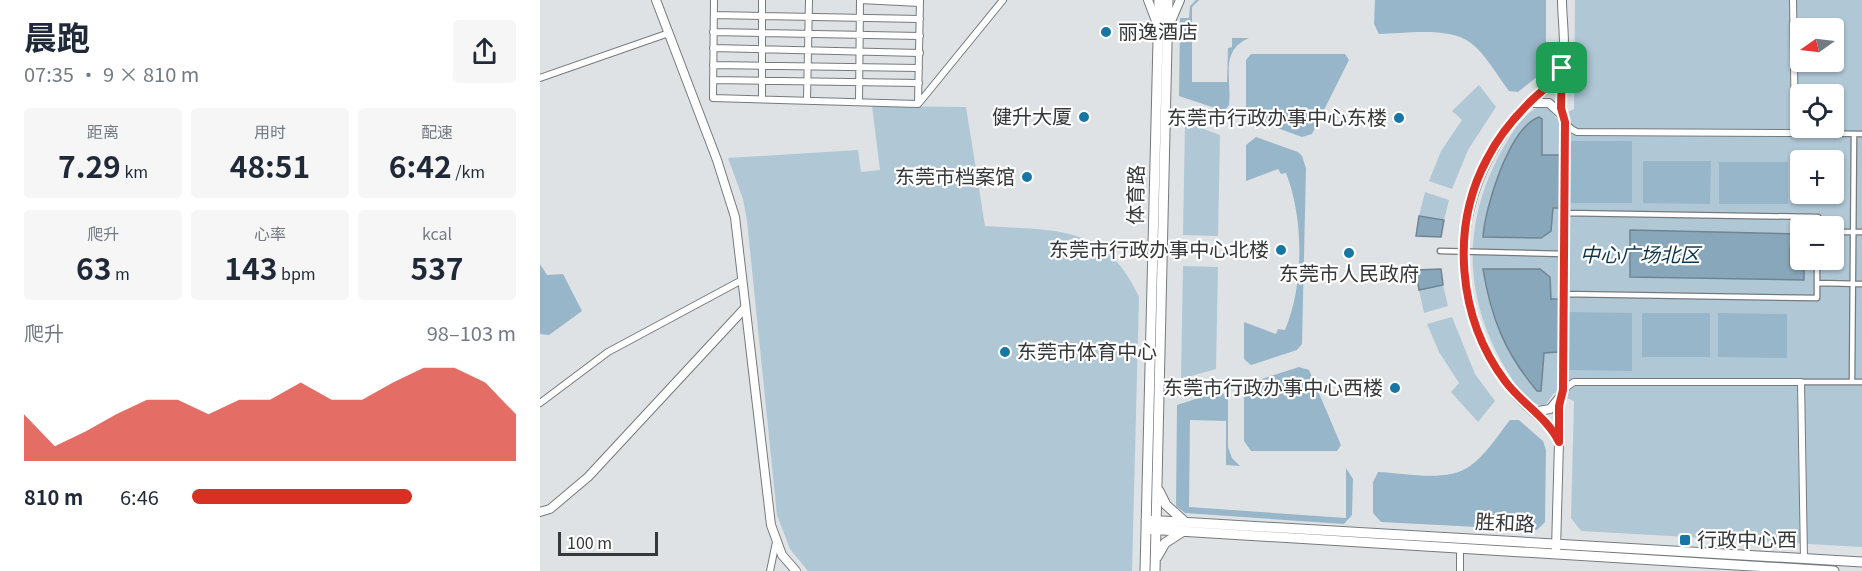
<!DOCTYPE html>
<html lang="zh">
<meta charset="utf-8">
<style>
body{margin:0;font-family:Georgia,"Noto Sans SC",serif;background:#f6f6f7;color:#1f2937;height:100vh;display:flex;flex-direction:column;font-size:22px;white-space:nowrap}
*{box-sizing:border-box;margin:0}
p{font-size:20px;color:#747a83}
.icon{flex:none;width:33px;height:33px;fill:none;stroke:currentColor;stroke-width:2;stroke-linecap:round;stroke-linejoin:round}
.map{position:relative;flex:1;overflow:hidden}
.panel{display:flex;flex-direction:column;background:#fff;width:540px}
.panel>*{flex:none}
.needle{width:39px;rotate:256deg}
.tools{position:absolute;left:1250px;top:18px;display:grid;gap:12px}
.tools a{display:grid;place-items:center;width:54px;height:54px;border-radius:6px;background:#fff;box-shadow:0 2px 4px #0004;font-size:30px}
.scale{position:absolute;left:18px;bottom:15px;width:100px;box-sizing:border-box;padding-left:6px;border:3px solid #363738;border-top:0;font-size:16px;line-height:21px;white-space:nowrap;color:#363738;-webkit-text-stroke:4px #fff;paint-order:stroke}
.pin{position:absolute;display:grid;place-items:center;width:51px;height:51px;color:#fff;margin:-26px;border-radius:12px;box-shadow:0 3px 9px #0006}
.round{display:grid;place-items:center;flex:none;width:63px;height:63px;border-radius:6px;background:#f6f6f7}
.headline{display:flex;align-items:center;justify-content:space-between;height:102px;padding:0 24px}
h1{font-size:33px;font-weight:700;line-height:45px}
.metrics{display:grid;grid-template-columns:repeat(3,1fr);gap:9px;height:102px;padding:6px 24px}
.metrics div{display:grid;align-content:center;border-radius:6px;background:#f6f6f7;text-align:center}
.metrics b{font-size:30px;font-weight:700}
.metrics small{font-size:16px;font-weight:400}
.metrics p{font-size:16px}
.chart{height:168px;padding:12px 24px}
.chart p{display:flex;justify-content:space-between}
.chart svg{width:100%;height:108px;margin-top:6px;fill:#d93025;opacity:.7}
ul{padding:0 24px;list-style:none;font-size:20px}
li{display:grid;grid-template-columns:96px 72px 1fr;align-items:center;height:45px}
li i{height:15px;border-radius:8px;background:#d93025}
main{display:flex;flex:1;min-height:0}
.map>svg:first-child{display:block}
</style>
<main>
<section class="panel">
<div class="headline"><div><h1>晨跑</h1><p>07:35 · 9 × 810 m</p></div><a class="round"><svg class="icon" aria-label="share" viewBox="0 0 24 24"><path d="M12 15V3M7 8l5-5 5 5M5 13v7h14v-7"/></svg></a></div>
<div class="metrics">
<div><p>距离</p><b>7.29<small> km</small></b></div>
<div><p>用时</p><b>48:51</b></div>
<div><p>配速</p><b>6:42<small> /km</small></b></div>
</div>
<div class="metrics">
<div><p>爬升</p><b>63<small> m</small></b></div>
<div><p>心率</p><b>143<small> bpm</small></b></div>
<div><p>kcal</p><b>537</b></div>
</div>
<div class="chart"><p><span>爬升</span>98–103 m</p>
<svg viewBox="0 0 160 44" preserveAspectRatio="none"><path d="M0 44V25L10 38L20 32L30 25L40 19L50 19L60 25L70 19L80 19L90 12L100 19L110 19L120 12L130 6L140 6L150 12L160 25V44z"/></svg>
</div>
<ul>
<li><b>810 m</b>6:46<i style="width:68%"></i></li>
</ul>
</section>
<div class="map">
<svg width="1322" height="571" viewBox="0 0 1322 571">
<rect width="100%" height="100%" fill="#dee2e4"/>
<path fill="#b0c7d6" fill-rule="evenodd" d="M1035 0H1322V547L1041 531 1031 518 1034 401 1014 393 1006 404 1002 406C987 403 975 384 967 371 920 294 922 214 969 138 976 126 991 106 1006 105L1016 118 1034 109ZM1260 28H1293V62H1260ZM1260 94H1293V128H1260ZM1260 160H1293V194H1260ZM1260 226H1293V260H1260Z
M939 85 956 107 928 150 912 189 889 181 901 151 922 120 912 111Z
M332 106 426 107 445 226C515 231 565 223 599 297L592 571H268L250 549 237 515 207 221 203 199 188 158 318 150 321 172 340 170Z
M645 122 680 135 678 236 643 235Z
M885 192 909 200 904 220 879 216Z
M643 266 678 267 676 369 641 379Z
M903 285 908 306 884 313 879 290Z
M912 317 935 374 955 401 938 422 911 392 919 383 899 352 887 324Z"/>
<path fill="#98b6ca" d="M656 0H659L652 7V82H687L688 48 692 47V38H709C679 51 692 78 689 105L684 111 639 96 640 18H649L650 6Z
M835 0H1006V63L1003 72 978 92 969 91C957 75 946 55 931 43 908 26 866 34 839 34L834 24Z
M711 54H805L809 60 772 134 762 137 710 118 706 112V60Z
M716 137 758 152 762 156 766 168 762 344 757 350 711 365 704 359V322L736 334 738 329 745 330C764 285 764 219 746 173L741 174 738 169 706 181V145Z
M1030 141H1092V203H1029Z
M1103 161H1171L1170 204 1103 203Z
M1179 162H1248V204H1179Z
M0 264 7 275 23 274 42 311 9 335 0 334Z
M1029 312 1092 313V371L1029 370Z
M1102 313H1170V357H1102Z
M1178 313 1247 314V358L1178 357Z
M759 367 769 370 801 445 797 451H711L704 441V388L706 384Z
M680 391 688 398V447L692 458 700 466 686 465V421L650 420 649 507 806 518V468L813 479 812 515 804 524 645 513 636 506 637 405Z
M970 420H979L1003 441 1006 450 1005 522 997 530 841 522 833 513V482L838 472C865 473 907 483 930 466 946 455 958 435 970 420Z"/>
<path fill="#89a7ba" stroke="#708593" stroke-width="1.5" d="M999 117 1002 119V155H1022L1021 208H1013L1011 231 1001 238 943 237C945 207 969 128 999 117Z
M879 216 904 220 901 237 876 236Z
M1090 230 1260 234V248H1250V266L1264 267V280L1090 277Z
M901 269 903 285 879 290 876 270Z
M943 269H1000L1010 277 1011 299H1019L1018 352 1004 353 1001 391H997C965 353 951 318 943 269Z"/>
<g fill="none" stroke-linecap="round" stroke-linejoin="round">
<g stroke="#777a7c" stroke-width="7">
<path id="pedestrian" d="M1255 133 1322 134
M1024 213 1278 217 1277 226
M1293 232H1322
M900 251 1024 254
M1277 283 1322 284
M1024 294 1277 298V260
M1261 382H1322
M1312 382 1314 134
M1023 390 1025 123"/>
</g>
<g stroke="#777a7c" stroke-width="8">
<path id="minor" d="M174 0 173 98 378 104 380 0
M320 0 380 3
M174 15 380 19
M173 32 380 36
M173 48 380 53
M173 65 379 68
M1022 71C1022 91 1014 123 1037 132L1255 133 1253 0
M0 78 129 33
M173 80 379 83
M222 99V0
M267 100 269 0
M319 102 320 0
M379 103 463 0
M0 403 68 352 202 280
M1019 442C1019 421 1013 393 1034 382H1261L1264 559
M920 549V571
M230 571 236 542"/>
</g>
<g stroke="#777a7c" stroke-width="10">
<path id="tertiary" d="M116 0 177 160 195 217 231 525 242 555 256 571
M608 0 616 21
M629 26 640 0
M991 103H1009L1022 115
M993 412 1010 409 1020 397
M0 512 10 509 48 477 205 308
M1016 549 1019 442C1010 423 990 411 976 395 957 374 943 347 934 320 909 244 932 166 984 108 994 96 1018 85 1021 69 1027 48 1022 21 1022 0"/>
</g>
<g stroke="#777a7c" stroke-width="11">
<path id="secondary" d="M619 491 626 505 644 521
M606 520 1322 562
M606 529 1294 571
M617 557 625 543 642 532
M605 571 619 0
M615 571 628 0"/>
</g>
<use href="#pedestrian" stroke="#fff" stroke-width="4.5"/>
<use href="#minor" stroke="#fff" stroke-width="6"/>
<use href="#tertiary" stroke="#fff" stroke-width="8"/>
<use href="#secondary" stroke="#fff" stroke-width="9"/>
</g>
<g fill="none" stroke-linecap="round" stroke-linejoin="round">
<g stroke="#fff" stroke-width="12">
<path id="route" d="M1022 68 1021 108 1025 122 1023 390 1019 406V442C1008 418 981 403 965 381 918 318 910 228 947 159 957 139 972 120 988 104 999 92 1015 83 1022 68Z"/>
</g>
<use href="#route" stroke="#d93025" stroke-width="8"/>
</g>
<g fill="#1776a3" stroke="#fff" stroke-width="2">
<circle cx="566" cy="32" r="6"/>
<circle cx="544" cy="117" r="6"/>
<circle cx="859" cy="118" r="6"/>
<circle cx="487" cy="177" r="6"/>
<circle cx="741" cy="250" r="6"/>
<circle cx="809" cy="253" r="6"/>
<circle cx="465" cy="352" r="6"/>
<circle cx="855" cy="388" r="6"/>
<rect x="1139" y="534" width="12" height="12" rx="3"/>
</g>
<g text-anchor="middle" stroke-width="4.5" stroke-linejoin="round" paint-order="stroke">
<g font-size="20" fill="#363738" stroke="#fff" text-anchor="end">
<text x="578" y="39" text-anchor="start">丽逸酒店</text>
<text x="532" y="124">健升大厦</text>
<text x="847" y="125">东莞市行政办事中心东楼</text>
<text x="475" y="184">东莞市档案馆</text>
<text x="729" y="257">东莞市行政办事中心北楼</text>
<text x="809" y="281" text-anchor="middle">东莞市人民政府</text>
<text x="477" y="359" text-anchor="start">东莞市体育中心</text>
<text x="843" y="395">东莞市行政办事中心西楼</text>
<text x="1157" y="547" text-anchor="start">行政中心西</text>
</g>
<g font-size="20" fill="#363738" stroke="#fff">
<text transform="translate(596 195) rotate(-89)" y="7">体育路</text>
<text transform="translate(965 523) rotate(3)" y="7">胜和路</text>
</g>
<g font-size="20" font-style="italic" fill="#0d364c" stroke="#fff">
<text x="1100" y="262">中心广场北区</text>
</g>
</g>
</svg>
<div class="tools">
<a><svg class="needle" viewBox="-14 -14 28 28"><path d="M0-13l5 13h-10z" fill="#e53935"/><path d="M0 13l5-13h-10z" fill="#747a83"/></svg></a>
<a><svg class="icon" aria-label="locate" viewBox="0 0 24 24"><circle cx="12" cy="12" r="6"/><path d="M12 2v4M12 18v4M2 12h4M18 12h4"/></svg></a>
<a>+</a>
<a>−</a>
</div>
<div class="scale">100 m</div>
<div class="pin" style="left:1022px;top:68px;background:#1e9e55"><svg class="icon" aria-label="arrive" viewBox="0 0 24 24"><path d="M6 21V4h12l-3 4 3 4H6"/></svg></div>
</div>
</main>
